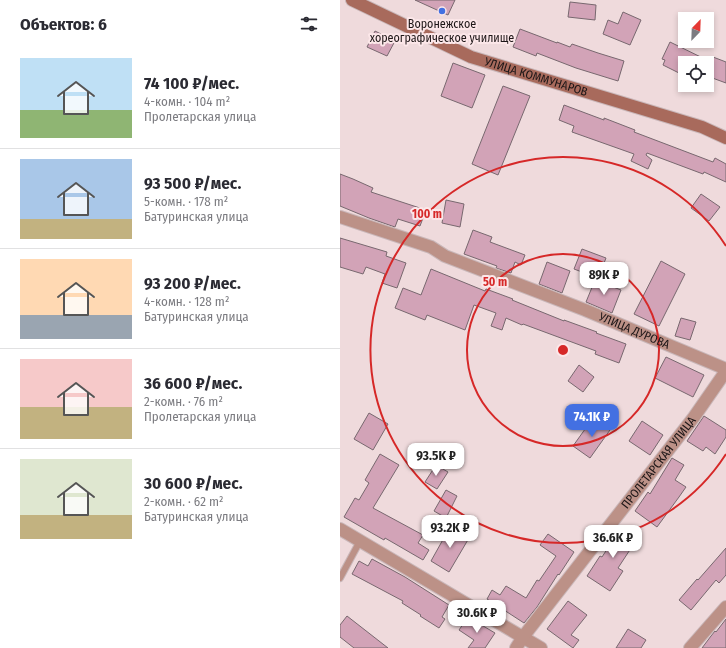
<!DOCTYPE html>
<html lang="ru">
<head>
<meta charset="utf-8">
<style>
  body { margin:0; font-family:"Fira Sans Condensed",sans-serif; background:#f2f2f3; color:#2b2b33; height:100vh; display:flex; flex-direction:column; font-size:15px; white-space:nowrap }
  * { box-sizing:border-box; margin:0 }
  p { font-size:13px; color:#7c7c81 }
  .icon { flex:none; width:22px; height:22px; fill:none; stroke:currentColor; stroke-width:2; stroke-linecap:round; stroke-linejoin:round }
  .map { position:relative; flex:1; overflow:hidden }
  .sheet { display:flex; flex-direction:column; background:#fff; width:340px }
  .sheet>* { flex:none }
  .needle { width:26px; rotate:23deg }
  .buttons { position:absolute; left:338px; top:12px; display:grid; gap:8px }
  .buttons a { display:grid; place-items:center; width:36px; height:36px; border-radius:0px; background:#fff; box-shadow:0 2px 6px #0003; font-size:20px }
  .price { position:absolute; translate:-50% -34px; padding:0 9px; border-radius:8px; background:#fff; color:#222; font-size:13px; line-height:26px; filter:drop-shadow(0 1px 2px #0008) }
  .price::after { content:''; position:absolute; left:50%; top:24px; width:12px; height:9px; margin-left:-6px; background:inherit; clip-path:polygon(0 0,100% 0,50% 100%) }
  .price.on { background:#4370e2; color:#fff }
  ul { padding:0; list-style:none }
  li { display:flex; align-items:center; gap:12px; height:100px; padding:0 20px }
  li+li { border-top:1px solid #e1e1e2 }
  li span { display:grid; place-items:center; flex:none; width:112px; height:80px; border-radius:0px; color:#555 }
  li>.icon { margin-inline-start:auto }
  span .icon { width:48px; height:48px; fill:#fffc; stroke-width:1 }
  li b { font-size:17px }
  h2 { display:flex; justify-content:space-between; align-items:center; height:48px; padding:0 20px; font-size:17px }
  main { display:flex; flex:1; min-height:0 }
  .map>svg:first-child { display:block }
  .building { fill:#d2a3b7; stroke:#78686f }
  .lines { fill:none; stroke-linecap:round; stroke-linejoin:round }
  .lane-casing { stroke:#c9b7b9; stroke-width:8 }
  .street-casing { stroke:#c9b7b9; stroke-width:14 }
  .secondary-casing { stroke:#c9b7b9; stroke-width:14 }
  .lane { stroke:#bc9187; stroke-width:6 }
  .street { stroke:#bc9187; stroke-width:12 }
  .secondary { stroke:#a86a5c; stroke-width:12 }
  .ring { fill:none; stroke:#d62828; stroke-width:2 }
  .poi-dot { fill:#4370e2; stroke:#fce7e9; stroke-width:1.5 }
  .labels { text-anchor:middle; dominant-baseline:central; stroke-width:4; stroke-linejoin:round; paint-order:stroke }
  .poi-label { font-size:12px; fill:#1d1617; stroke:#fce7e9 }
  .street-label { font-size:12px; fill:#1d1617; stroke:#fce7e9 }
  .centre { fill:#d62828; stroke:#fce7e9; stroke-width:2 }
  .ring-label { font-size:12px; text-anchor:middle; font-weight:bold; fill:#d62828; stroke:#fce7e9; stroke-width:4; stroke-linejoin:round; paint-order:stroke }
</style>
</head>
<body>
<main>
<section class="sheet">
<h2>Объектов: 6<svg class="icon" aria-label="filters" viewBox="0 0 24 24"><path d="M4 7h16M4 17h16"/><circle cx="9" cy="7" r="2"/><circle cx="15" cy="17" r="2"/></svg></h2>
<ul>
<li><span style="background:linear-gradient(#bfe0f5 65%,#8fb573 0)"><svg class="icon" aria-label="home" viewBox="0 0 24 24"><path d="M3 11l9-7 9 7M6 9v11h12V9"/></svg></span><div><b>74 100 ₽/мес.</b><p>4-комн. · 104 m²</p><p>Пролетарская улица</p></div></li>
<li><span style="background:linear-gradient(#a9c7e8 75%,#c2b280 0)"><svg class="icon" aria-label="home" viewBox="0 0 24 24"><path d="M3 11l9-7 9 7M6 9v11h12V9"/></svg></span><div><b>93 500 ₽/мес.</b><p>5-комн. · 178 m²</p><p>Батуринская улица</p></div></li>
<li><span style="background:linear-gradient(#ffd9b3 70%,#9aa5b1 0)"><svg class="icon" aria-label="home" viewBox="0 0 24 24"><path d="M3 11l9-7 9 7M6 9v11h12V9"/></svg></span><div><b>93 200 ₽/мес.</b><p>4-комн. · 128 m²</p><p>Батуринская улица</p></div></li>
<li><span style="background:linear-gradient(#f6c9c9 60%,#c2b280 0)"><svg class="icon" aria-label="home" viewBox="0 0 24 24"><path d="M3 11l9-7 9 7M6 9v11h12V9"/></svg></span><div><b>36 600 ₽/мес.</b><p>2-комн. · 76 m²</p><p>Пролетарская улица</p></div></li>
<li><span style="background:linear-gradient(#dfe7d0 70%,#c2b280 0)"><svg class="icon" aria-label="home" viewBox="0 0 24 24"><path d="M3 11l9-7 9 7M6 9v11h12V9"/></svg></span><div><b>30 600 ₽/мес.</b><p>2-комн. · 62 m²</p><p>Батуринская улица</p></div></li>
</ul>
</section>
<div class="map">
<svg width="386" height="648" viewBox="0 0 386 648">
  <rect width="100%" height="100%" fill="#efdadc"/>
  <g class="building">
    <polygon points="75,0 115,0 108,15"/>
    <polygon points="230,2 256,5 255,20 228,17"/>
    <polygon points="283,12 301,20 290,45 263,34 268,20 278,24"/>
    <polygon points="180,29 217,43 217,42 230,47 232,44 258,53 284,61 278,81 236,68 197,53 196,56 173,47"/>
    <polygon points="35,31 55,41 47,56 27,47"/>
    <polygon points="330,42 371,62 373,57 386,62 386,83 367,76 367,63 345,63 345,76 323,65 325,60 322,59"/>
    <polygon points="113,63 145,75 132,108 101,96"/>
    <polygon points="163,86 190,96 158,175 132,164"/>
    <polygon points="224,105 264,120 264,118 295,130 294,132 373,162 375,158 386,164 386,182 364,172 363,174 307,153 306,155 312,160 308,169 291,161 294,154 232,132 234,126 219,120"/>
    <polygon points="0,174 13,179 33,188 31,192 86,210 80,226 58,219 55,227 29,218 0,206"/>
    <polygon points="361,194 380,207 369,221 351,208"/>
    <polygon points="106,200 124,204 120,227 102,223"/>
    <polygon points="133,230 152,237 150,242 185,255 181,265 175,262 171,273 156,268 157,266 124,254"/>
    <polygon points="0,238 47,252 46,256 66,263 57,288 42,283 45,274 26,267 23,274 0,267"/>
    <polygon points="242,249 266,258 258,278 234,269"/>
    <polygon points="321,261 345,274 319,326 294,314"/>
    <polygon points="207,262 230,271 222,293 199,284"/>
    <polygon points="91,269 145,291 146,289 173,299 172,300 224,321 224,320 257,332 256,333 286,344 279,363 255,354 256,351 183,324 182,325 166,318 162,330 151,326 156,313 134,305 125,330 87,315 85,320 55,308 63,288 81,295"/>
    <polygon points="255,280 281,290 272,313 246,302"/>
    <polygon points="341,318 356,322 350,340 335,336"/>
    <polygon points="326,357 364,375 353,397 315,378"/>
    <polygon points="239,365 254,377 243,392 228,381"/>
    <polygon points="29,413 48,424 33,450 14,439"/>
    <polygon points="364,416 386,430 386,437 375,454 366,447 363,451 347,441"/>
    <polygon points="253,418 270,430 250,458 233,446"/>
    <polygon points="302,421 323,435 310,455 289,441"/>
    <polygon points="40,454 59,465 33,508 83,535 78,543 89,550 83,560 45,538 44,540 4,517 15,498 19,500 29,483 25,480"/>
    <polygon points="332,458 344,465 335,480 346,487 339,497 317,527 295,511 308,492 310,494"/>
    <polygon points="96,465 108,472 97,489 85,482"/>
    <polygon points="106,490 117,496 106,518 94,511"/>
    <polygon points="282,526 299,536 278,568 283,571 270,591 247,576 260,556 262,557"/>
    <polygon points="110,527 129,538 109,572 91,561"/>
    <polygon points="208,534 234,552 219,575 218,574 197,607 184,623 147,599 152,590 160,595 166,586 186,598 197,580 199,581 216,556 200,545"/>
    <polygon points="386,548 386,575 379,583 376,580 351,610 339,600 357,579 358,580"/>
    <polygon points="32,559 65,577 109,605 102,617 105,619 99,628 80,616 81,615 62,603 63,601 12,574 19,561 28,566"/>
    <polygon points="228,601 247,615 231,635 239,640 233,648 207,629"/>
    <polygon points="7,616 48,648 14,648 0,637 0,625"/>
    <polygon points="128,617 155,633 145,648 128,648 134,640 119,630"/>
    <polygon points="386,619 386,648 362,648 371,636 375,631 376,632"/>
    <polygon points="288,629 306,640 301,648 276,648"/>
  </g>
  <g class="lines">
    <g class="lane-casing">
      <polyline id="lane" points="0,578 20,541"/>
    </g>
    <g class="street-casing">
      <g id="street">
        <path id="s1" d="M0 217 91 247 105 256 245 310 386 369"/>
        <polyline points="0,529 201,648"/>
        <path id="s2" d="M176 648 183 637 354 417 386 371"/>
        <polyline points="350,648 386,607"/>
      </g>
    </g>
    <g class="secondary-casing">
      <g id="secondary">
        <path id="s3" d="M12 0 131 57 362 127 386 138"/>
      </g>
    </g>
    <use href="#lane" class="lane"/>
    <use href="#street" class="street"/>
    <use href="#secondary" class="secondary"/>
  </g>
  <g class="ring">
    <circle cx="223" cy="350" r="96"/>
    <path d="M386 454A193 193 0 1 1 386 246"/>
  </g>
  <circle class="poi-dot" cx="102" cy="11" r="4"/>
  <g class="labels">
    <g class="poi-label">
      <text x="102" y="24">Воронежское<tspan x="102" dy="14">хореографическое училище</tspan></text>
    </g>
    <g class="street-label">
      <text stroke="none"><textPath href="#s3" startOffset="200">УЛИЦА КОММУНАРОВ</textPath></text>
      <text stroke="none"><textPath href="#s1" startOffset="316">УЛИЦА ДУРОВА</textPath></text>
      <text stroke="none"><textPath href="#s2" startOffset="234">ПРОЛЕТАРСКАЯ УЛИЦА</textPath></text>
    </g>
  </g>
  <circle cx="223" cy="350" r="6" class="centre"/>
  <g class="ring-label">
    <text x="87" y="218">100 m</text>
    <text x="155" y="286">50 m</text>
  </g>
</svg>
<div class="buttons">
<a><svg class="needle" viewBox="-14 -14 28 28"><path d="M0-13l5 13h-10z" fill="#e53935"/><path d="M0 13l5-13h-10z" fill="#7c7c81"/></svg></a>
<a><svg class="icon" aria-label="locate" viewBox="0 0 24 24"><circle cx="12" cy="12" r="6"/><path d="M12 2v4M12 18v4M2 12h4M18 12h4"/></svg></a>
</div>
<b class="price" style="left:264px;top:296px">89K ₽</b>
<b class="price on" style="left:252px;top:438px">74.1K ₽</b>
<b class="price" style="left:96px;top:477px">93.5K ₽</b>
<b class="price" style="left:110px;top:549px">93.2K ₽</b>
<b class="price" style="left:273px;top:559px">36.6K ₽</b>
<b class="price" style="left:137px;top:634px">30.6K ₽</b>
</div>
</main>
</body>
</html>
